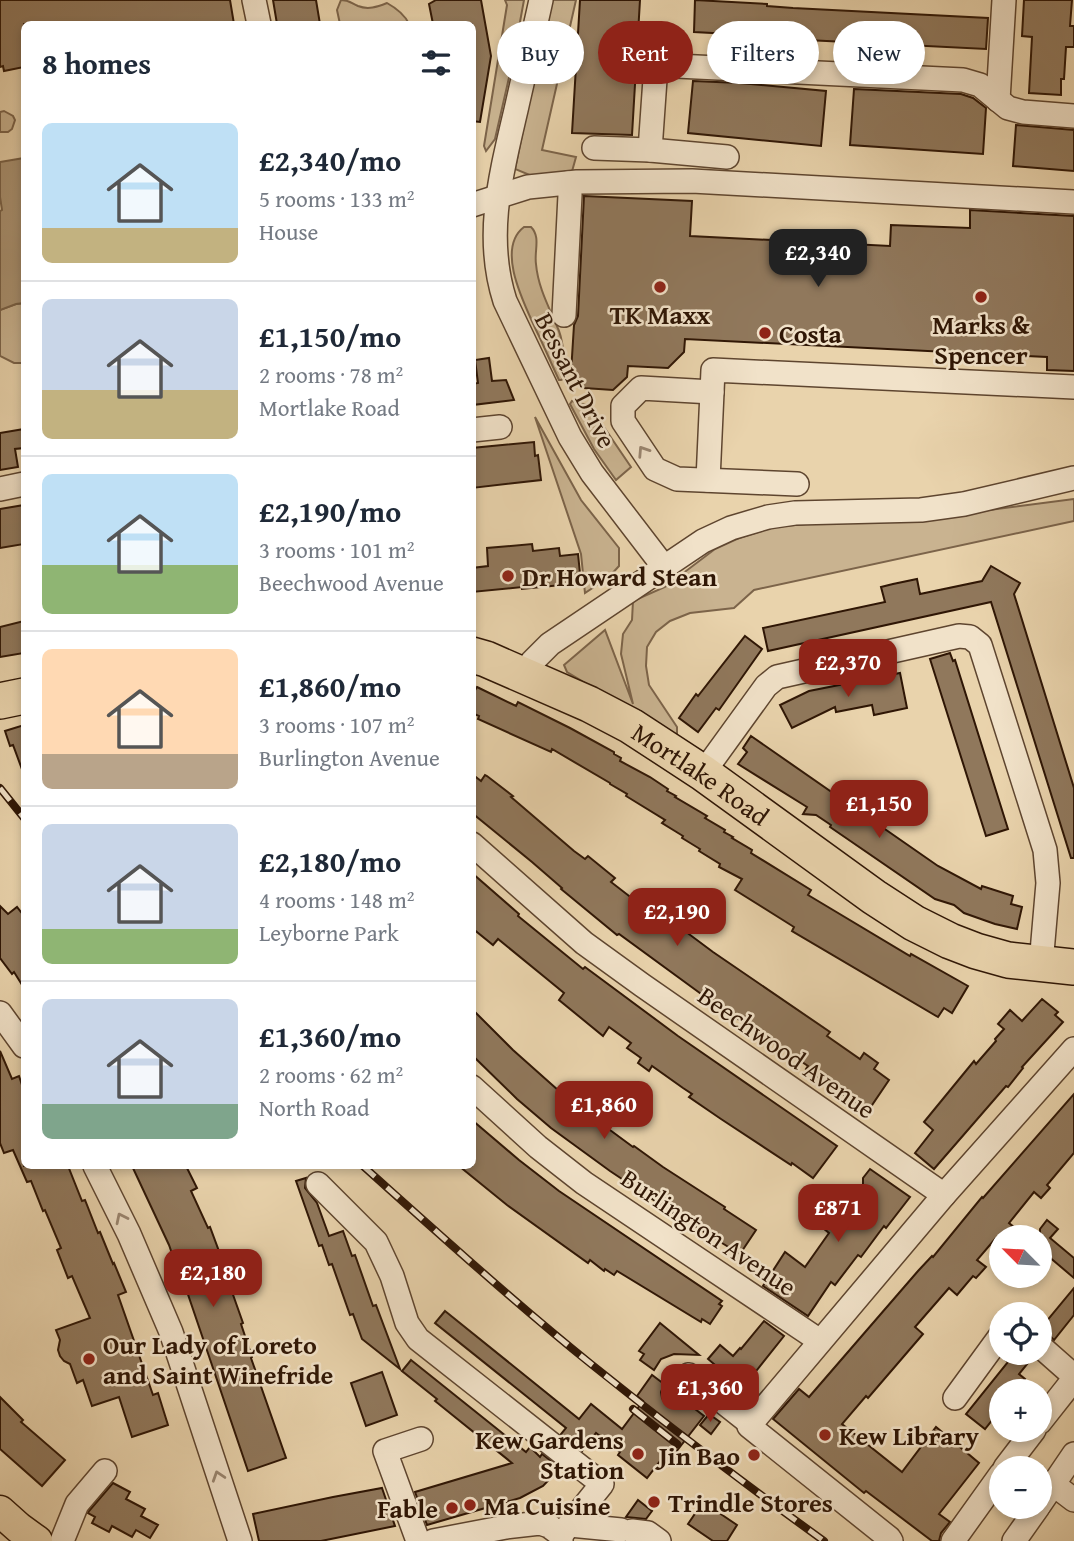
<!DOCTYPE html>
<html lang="en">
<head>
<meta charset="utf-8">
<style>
  body { margin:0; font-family:"Gentium Book Plus",serif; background:#f2f2f3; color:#1f2937; height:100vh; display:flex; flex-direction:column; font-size:26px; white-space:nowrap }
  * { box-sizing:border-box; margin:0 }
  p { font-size:23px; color:#747a83 }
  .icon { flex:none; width:38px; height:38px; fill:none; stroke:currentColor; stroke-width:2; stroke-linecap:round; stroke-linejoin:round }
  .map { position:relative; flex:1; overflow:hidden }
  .panel { position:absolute; left:21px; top:21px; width:455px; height:1148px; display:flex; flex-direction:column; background:#fff; border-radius:10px; box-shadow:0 4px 10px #0003 }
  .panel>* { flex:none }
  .banner { position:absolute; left:497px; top:21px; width:471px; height:63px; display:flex; gap:14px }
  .needle { width:46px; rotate:294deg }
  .fabs { position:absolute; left:989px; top:1225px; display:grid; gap:14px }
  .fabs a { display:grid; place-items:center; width:63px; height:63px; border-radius:50%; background:#fff; box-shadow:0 4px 10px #0003; font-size:35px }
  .price { position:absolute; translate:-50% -60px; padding:0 16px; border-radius:14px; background:#8f2418; color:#fff; font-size:23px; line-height:46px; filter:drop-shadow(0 2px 4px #0008) }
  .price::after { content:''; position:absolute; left:50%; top:42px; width:21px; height:16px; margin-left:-10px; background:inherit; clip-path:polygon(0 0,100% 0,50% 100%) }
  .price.current { background:#222; color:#fff }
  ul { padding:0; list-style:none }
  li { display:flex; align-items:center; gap:21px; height:175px; padding:0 21px }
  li+li { border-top:2px solid #e0e1e3 }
  li span { display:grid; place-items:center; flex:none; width:196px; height:140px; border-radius:10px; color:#555 }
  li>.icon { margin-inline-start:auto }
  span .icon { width:84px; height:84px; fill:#fffc; stroke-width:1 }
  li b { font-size:30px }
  h2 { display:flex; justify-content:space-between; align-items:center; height:84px; padding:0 21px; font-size:30px }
  .pill { padding:0 24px; border-radius:32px; background:#fff; box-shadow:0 4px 10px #0003; font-size:24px; line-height:63px }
  .pill.current { background:#8f2418; color:#fff }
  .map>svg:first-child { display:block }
  .green { fill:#c9b390; stroke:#7c644a; stroke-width:2 }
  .water { fill:#aa9373; stroke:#796147; stroke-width:2 }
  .building { fill:#90785c; stroke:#2f1605; stroke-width:2 }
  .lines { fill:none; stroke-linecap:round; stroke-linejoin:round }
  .minor-casing { stroke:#5e452f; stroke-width:26 }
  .major-casing { stroke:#2f1605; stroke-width:33 }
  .highway-casing { stroke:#2f1605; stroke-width:38 }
  .minor { stroke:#f1e2c9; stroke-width:23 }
  .major { stroke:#e9d3ac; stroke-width:30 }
  .highway { stroke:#e9d3ac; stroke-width:35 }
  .rail-casing { stroke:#2f1605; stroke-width:8 }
  .rail { stroke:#f1e2c9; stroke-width:5; stroke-dasharray:16; stroke-linecap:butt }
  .oneway { stroke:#9a8671 }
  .poi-dot { fill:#8f2418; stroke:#f1e2c9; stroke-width:2.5 }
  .labels { text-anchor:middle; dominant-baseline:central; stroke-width:5; stroke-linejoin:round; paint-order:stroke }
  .poi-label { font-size:26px; font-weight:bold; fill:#2f1605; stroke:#f1e2c9; text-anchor:start }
  .street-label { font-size:26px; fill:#2f1605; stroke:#f1e2c9 }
</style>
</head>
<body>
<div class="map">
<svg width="1074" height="1541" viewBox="0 0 1074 1541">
  <rect width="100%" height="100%" fill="#e9d3ac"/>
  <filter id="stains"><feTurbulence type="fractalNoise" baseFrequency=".00286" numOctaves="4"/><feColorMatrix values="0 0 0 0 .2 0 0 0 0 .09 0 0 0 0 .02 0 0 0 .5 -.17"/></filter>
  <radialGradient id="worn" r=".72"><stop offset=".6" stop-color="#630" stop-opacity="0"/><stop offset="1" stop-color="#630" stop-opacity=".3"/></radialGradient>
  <g class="green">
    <path d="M341 0C349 0 351 3 358 6 368 10 377 7 387 3 396 8 405 15 409 24H340L337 10Z"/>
    <polygon points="505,0 524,0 513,60 495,139 486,151 484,146 507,5"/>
    <polygon points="550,0 576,0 542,150 576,157 571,175 532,176 515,169"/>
    <polygon points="4,111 13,116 15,120 12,129 8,132 0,132 0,112"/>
    <path d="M524 227H531C541 237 534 251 536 264 538 288 550 309 559 331 564 344 564 361 566 375L565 378 561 380H559C551 363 544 346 536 330 525 305 495 249 524 227Z"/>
    <polygon points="24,303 24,363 14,363 0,356 0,310 16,304"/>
    <polygon points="572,401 586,405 593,411 631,467 616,480 594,449 570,404"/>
    <polygon points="535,417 581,500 619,548 619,566 609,577 585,593 581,554"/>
    <polygon points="1074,499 1074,521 754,590 734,608 690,613 670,621 656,632 647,647 646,666 649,685 677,727 677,738 567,672 564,665 605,630 633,704 621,654 623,634 632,620 633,601 665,587 715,549 739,538 774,527 850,520 966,513"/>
  </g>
  <polygon class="water" points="24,158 24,303 16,304 0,310 0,211 2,210 0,197 0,162"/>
  <g class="building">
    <polygon points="0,0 230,0 234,24 24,24 24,67 4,71 3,66 0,67"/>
    <polygon points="273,0 316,0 320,24 277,24"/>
    <polygon points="436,0 481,0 491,56 480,122 472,121 472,24 433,24 429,4"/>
    <polygon points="580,0 640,0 632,135 572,133"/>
    <polygon points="695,0 767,4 767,6 793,8 988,18 986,49 767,38 767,36 694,32"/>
    <polygon points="1024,0 1072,0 1070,26 1074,26 1074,47 1066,47 1064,79 1061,79 1061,95 1029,93 1032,37 1022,36"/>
    <polygon points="693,81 740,83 826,91 821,146 688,133"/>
    <polygon points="854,89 961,94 973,98 986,108 983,154 850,145"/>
    <polygon points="1016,125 1074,130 1074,171 1013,166"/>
    <polygon points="584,196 692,201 690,236 890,246 891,225 970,228 970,210 1074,216 1074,371 1047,370 1047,357 685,339 684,352 668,368 628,366 627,377 613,390 584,388 571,373 574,325 578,316"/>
    <polygon points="489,358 492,381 506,380 514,400 472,405 472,384 478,383 475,360"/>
    <polygon points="24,429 24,448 15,449 18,467 0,470 0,433"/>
    <polygon points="534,442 535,456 538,455 541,480 472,488 472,448"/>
    <polygon points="24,505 24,544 0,548 0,509"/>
    <polygon points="532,544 533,551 559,548 560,556 578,554 581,583 522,589 522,587 472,592 472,568 488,566 487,548"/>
    <polygon points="991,566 1020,583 1014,594 1074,788 1074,858 1071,858 991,602 768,651 763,628 885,602 881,587 893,584 917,579 920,594 982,581"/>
    <polygon points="24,621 24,653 0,657 0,627"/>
    <polygon points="745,636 762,649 719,710 716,708 698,732 679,718 696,694 698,696"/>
    <polygon points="950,653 953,661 955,660 1008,829 986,836 930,659"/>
    <polygon points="900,673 907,708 874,715 872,705 836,712 835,707 792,728 780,705 809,691"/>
    <polygon points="477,687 516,706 518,702 570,728 614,752 614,754 621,758 620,761 650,777 668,789 667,791 676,796 675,797 707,816 705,818 725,830 724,832 733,837 732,838 752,850 751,853 811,890 808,895 910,956 911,954 968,986 952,1013 944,1008 938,1017 792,931 794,927 735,890 742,879 719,867 720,864 699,851 700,849 682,838 683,836 662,823 665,820 626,796 627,794 610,784 610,783 552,749 551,752 478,719 479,716 472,713 472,695"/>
    <polygon points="24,725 24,772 23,772 13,745 10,746 5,731"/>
    <polygon points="751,736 938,866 981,889 982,886 1013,896 1011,904 1022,907 1017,929 995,924 964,913 954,905 935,899 830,827 831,825 816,815 803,814 807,807 738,764 747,752 743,748"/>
    <polygon points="472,774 481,781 485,775 487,776 513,796 511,797 574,851 585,859 588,856 615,878 611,882 642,906 646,902 713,952 830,1032 827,1036 860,1059 864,1053 878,1063 874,1069 889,1080 868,1111 806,1069 808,1066 708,999 619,934 617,935 561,889 562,888 532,862 472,813"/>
    <polygon points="472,873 519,914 518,916 583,969 585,967 678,1036 837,1146 813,1178 792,1163 791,1165 721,1119 689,1097 692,1094 683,1088 652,1066 649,1071 638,1063 641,1058 627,1048 631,1043 609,1027 603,1036 559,1000 564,993 547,979 498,939 493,945 472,928"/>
    <polygon points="0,906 8,914 17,907 24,916 24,988 14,972 12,974 0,958"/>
    <polygon points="1042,999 1058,1012 1055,1015 1063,1022 1022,1067 1023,1068 1008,1087 1006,1086 934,1169 915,1153 933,1130 924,1122 974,1061 976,1064 996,1041 995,1039 1004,1029 998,1024 1010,1010 1022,1021"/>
    <polygon points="472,1009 513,1050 568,1099 633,1147 634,1146 663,1167 725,1207 724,1209 756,1230 740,1254 676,1215 610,1171 551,1128 517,1099 472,1055"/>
    <polygon points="0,1051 12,1079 19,1076 24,1091 24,1166 68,1166 82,1201 85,1200 98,1233 100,1232 113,1264 114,1263 126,1292 118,1295 153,1395 158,1393 168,1425 132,1437 119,1397 92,1406 83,1380 77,1383 70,1364 64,1361 60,1356 58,1350 60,1340 56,1330 90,1318 72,1276 68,1278 57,1250 61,1248 45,1210 43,1211 31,1181 27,1182 13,1150 4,1153 0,1143"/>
    <polygon points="1074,1094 1074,1153 1047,1185 1050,1188 1041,1198 1034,1192 1009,1223 1026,1237 1001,1237 1000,1244 995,1239 977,1260 986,1267 976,1278 973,1276 957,1295 949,1288 915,1327 923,1334 868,1398 866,1396 842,1424 902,1472 936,1427 979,1463 939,1514 950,1522 941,1533 939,1541 932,1541 866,1491 864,1493 773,1419 799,1389 809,1397 918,1271 932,1256 933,1257 982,1197 983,1198"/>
    <polygon points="472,1120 519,1160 559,1191 722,1301 719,1304 722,1306 710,1324 702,1319 701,1322 617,1271 614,1275 605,1269 604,1271 590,1260 588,1263 507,1205 459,1166 472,1166"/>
    <polygon points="132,1166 186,1166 197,1188 191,1191 208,1228 210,1227 233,1289 231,1289 243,1323 241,1324 252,1357 251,1358 286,1458 248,1471 180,1271 178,1271 169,1245"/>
    <polygon points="870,1169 910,1197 886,1228 884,1226 861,1257 858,1255 835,1285 831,1282 808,1316 763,1286 785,1252 805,1267 829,1233 823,1228 833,1214 838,1217 863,1184 863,1178"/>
    <polygon points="306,1178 305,1188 317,1203 329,1236 343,1231 352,1256 355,1255 373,1306 376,1305 400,1369 362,1339 353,1314 350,1315 332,1264 329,1265 322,1245 319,1246 296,1181"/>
    <polygon points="1047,1220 1058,1229 1050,1238 1074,1258 1074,1278 1041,1250 1040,1251 1040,1229"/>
    <polygon points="1074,1288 1074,1315 1054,1340 1049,1335 1040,1332 1040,1329"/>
    <polygon points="445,1311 579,1419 591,1404 622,1429 643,1401 637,1396 652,1375 664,1384 661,1392 662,1398 666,1404 674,1407 681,1406 686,1402 704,1416 676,1452 679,1453 669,1466 661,1460 647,1478 618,1455 620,1452 596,1433 582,1451 561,1434 566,1428 435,1323"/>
    <polygon points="764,1321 784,1336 753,1375 750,1373 738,1388 720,1372 721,1370 708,1359 720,1345 733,1356 740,1348 741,1349"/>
    <polygon points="660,1323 699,1355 674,1354 661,1359 654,1370 640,1360 644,1354 639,1351"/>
    <polygon points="1005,1353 1028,1353 1032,1358 1019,1374 1025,1379 1015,1391 1001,1391 1001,1409 985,1429 966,1414 1008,1362 1002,1357"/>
    <polygon points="411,1360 526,1452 530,1447 540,1457 542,1454 560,1468 543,1486 520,1498 427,1525 415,1492 512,1463 435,1401 437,1399 402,1371"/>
    <polygon points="382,1372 397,1415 366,1426 351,1383"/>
    <polygon points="0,1397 23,1420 21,1422 65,1460 42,1486 0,1449"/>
    <polygon points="709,1414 720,1422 711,1434 700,1425"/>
    <polygon points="113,1483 130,1492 126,1499 145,1509 141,1516 158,1525 150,1538 136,1530 132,1537 112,1526 109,1532 92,1523 95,1517 88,1513 89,1511"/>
    <polygon points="382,1488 395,1526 321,1541 259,1541 253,1514 333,1497"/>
    <polygon points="638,1500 652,1511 646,1519 626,1517"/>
    <polygon points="703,1502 737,1525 727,1541 713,1541 688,1524"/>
  </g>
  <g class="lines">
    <g class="minor-casing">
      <g id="minor">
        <polyline points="254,0 259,24"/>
        <path d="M541 0C533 37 524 74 516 110 501 174 484 236 505 301L570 437 592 473 664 567"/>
        <polyline points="998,100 1004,0"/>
        <polyline points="594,148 650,150 727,157"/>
        <polyline points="650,150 656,65 963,80 980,85 1008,108 1023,112 1074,116"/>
        <polyline points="472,205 528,187 577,182 692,181 1074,202"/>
        <polyline points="564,315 570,195 568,183"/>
        <polyline points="712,392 641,388 623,406 623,421 655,469 677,479 797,484"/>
        <polyline points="472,430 500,427"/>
        <polyline points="708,480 713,370 1074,387"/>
        <polyline points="0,489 24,484"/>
        <polyline points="522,676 532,662 550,644 703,541 731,528 768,517 795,513 921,510 964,504 1074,478"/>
        <polyline points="703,773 766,686 777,677 959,636 970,637 980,645 1045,850 1048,883 1041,964"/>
        <polyline points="472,844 584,943 642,985 944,1195"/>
        <polyline points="0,1013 24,1046"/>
        <polyline points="472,1087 538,1147 584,1183 820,1341"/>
        <polyline points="95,1166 129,1234 171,1332 240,1541"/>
        <polyline points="318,1184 376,1242 392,1276 407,1323 418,1339 602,1484 561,1535"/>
        <polyline points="1040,1346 1074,1376"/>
        <polyline points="675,1393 689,1375 751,1424"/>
        <polyline points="955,1398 1001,1335"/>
        <polyline points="1040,1422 1074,1379"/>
        <polyline points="1005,1468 1034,1430"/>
        <polyline points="1053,1484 1074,1500"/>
        <polyline points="1040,1504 1074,1454"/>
        <polyline points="570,1525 621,1530"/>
        <polyline points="632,1531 648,1533 659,1541"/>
        <polyline points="62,1541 77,1504 105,1471"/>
        <polyline points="418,1541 385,1451 421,1439"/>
        <polyline points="433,1541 506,1527 540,1523 549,1526 561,1535 561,1541"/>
        <polyline points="891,1541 889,1538 749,1426 944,1195 1074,1049"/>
        <polyline points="953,1541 1001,1474"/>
        <polyline points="1014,1541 1038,1507"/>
      </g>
    </g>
    <g class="major-casing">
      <polyline id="major" points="0,1511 19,1528 37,1541"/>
    </g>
    <g class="highway-casing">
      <g id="highway">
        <path id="s1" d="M472 655 486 659 589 704 631 726 703 773 874 897 914 923 950 941 976 951 1008 960 1074 967"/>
        <polyline points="0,701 24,696"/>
      </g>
    </g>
    <use href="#minor" class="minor"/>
    <use href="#major" class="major"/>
    <use href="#highway" class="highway"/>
    <g class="rail-casing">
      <g id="rail">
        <polyline points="0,788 24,818"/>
        <path d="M363 1166C438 1233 513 1301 591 1364 667 1425 745 1484 824 1541"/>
        <polyline points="633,1409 677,1444"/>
      </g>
    </g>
    <use href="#rail" class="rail"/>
  </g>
  <defs><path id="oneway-chevron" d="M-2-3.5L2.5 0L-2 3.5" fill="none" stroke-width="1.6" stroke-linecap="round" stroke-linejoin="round" transform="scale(1.75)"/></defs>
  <g class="oneway">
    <use href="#oneway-chevron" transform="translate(643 451) rotate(-123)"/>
    <use href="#oneway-chevron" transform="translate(121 1218) rotate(-116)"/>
    <use href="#oneway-chevron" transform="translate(218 1476) rotate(-108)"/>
  </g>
  <g class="poi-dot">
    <circle cx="660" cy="287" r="7"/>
    <circle cx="981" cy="297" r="7"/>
    <circle cx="765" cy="333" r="7"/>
    <circle cx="508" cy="576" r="7"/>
    <circle cx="89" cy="1359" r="7"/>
    <circle cx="825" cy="1435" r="7"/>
    <circle cx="638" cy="1454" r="7"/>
    <circle cx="754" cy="1455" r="7"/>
    <circle cx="654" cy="1502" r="7"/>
    <circle cx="470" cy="1505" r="7"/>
    <circle cx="452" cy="1508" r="7"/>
  </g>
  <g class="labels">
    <g class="poi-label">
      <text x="660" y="314" text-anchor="middle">TK Maxx</text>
      <text x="981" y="324" text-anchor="middle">Marks &amp;<tspan x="981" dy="30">Spencer</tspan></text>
      <text x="779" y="333">Costa</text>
      <text x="522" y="576">Dr Howard Stean</text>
      <text x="103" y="1344">Our Lady of Loreto<tspan x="103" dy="30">and Saint Winefride</tspan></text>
      <text x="839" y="1435">Kew Library</text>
      <text x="624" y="1439" text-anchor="end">Kew Gardens<tspan x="624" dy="30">Station</tspan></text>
      <text x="740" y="1455" text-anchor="end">Jin Bao</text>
      <text x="668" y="1502">Trindle Stores</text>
      <text x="484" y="1505">Ma Cuisine</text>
      <text x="438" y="1508" text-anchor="end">Fable</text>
    </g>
    <g class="street-label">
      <text transform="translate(576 380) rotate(63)">Bessant Drive</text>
      <text stroke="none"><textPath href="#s1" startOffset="259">Mortlake Road</textPath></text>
      <text transform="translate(787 1052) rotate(35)">Beechwood Avenue</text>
      <text transform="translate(709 1232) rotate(34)">Burlington Avenue</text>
    </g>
  </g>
  <rect width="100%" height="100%" filter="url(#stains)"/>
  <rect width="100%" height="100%" fill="url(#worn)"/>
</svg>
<div class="fabs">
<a><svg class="needle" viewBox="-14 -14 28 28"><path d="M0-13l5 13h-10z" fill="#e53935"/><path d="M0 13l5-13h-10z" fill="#747a83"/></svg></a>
<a><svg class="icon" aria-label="locate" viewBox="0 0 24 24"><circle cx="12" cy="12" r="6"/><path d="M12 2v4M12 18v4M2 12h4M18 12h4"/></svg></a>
<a>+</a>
<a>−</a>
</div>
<b class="price current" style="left:818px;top:289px">£2,340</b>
<b class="price" style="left:848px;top:699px">£2,370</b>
<b class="price" style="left:879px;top:840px">£1,150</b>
<b class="price" style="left:677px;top:948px">£2,190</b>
<b class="price" style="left:604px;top:1141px">£1,860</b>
<b class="price" style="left:838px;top:1244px">£871</b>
<b class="price" style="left:213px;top:1309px">£2,180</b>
<b class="price" style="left:710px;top:1424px">£1,360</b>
<div class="banner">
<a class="pill">Buy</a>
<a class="pill current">Rent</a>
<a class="pill">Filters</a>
<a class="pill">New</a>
</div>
<section class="panel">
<h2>8 homes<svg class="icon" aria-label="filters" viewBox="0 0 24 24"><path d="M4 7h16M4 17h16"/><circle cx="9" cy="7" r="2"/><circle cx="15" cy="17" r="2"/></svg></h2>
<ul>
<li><span style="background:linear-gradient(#bfe0f5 75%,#c2b280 0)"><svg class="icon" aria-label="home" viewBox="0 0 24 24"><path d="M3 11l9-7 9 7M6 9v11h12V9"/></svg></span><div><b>£2,340/mo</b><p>5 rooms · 133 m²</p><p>House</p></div></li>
<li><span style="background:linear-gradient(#c9d6e8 65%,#c2b280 0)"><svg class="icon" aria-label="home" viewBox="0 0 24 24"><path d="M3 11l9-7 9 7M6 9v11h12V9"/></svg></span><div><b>£1,150/mo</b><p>2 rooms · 78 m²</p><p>Mortlake Road</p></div></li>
<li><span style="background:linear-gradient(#bfe0f5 65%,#8fb573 0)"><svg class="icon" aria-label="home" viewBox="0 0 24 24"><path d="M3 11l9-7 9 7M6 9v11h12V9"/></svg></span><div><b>£2,190/mo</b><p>3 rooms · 101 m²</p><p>Beechwood Avenue</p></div></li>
<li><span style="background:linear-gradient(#ffd9b3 75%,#b9a48a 0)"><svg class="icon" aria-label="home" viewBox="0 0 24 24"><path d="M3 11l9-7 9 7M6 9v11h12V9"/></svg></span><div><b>£1,860/mo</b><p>3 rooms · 107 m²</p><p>Burlington Avenue</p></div></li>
<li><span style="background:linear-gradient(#c9d6e8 75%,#8fb573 0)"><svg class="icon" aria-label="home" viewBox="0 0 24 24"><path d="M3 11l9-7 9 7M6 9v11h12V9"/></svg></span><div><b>£2,180/mo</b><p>4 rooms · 148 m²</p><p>Leyborne Park</p></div></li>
<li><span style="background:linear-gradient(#c9d6e8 75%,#7fa58c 0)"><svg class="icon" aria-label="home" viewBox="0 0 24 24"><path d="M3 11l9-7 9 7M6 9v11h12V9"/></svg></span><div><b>£1,360/mo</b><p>2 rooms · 62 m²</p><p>North Road</p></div></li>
</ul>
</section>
</div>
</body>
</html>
